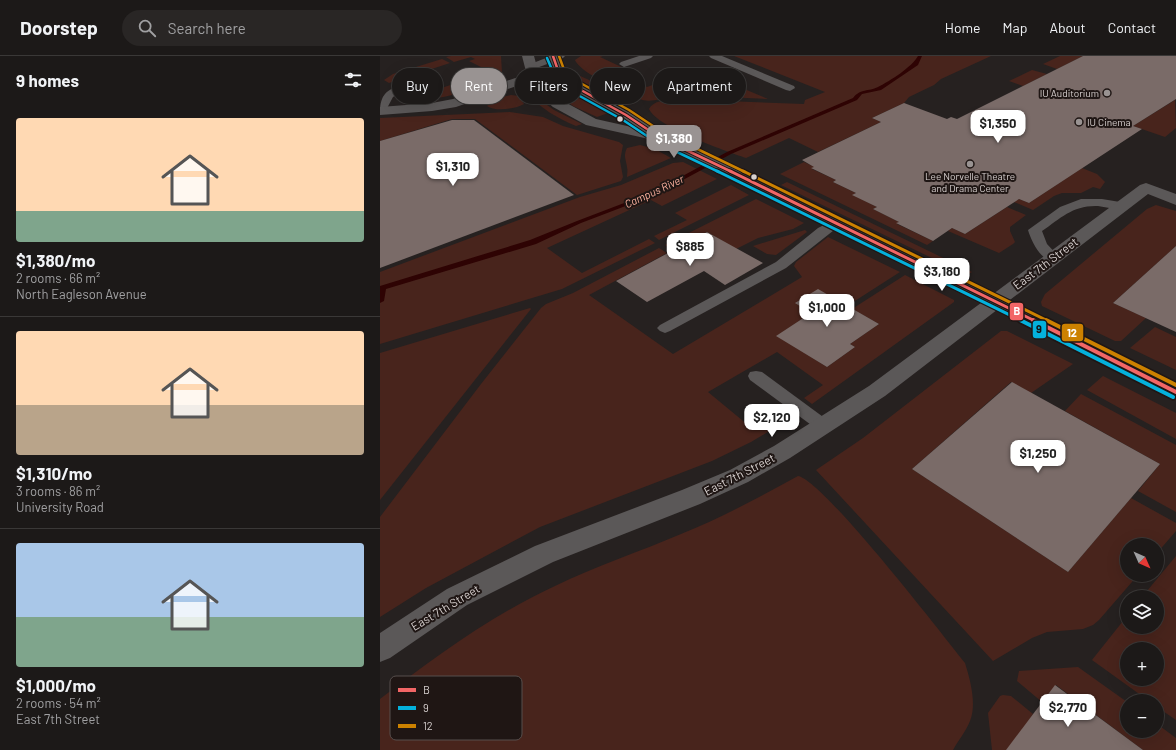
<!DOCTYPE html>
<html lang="en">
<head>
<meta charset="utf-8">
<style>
  body { margin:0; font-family:Barlow,sans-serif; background:#292625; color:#f1f3f6; height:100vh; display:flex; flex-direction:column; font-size:15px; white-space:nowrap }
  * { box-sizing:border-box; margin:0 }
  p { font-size:13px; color:#a0a0a2 }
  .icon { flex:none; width:22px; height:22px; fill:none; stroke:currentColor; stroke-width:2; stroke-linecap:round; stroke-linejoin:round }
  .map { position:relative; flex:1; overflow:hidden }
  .sheet { display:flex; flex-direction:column; background:#1c1918; width:380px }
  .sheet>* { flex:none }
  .hud { position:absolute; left:12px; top:12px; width:380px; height:36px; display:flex; gap:8px }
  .needle { width:26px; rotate:135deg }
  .fabs { position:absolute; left:740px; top:482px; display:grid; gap:8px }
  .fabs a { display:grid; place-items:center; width:44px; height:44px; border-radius:50%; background:#1c1918; box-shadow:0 4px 16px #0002,0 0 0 1px #3a3837; font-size:20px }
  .price { position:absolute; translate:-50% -34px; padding:0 9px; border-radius:8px; background:#fff; color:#222; font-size:13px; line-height:26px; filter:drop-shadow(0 1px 2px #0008) }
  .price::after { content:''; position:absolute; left:50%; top:24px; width:12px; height:9px; margin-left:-6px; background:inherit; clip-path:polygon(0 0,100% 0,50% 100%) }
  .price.current { background:#999392; color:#fff }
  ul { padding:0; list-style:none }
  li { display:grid; align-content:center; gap:8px; height:212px; padding:0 16px }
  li+li { border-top:1px solid #3a3837 }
  li span { display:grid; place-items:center; height:124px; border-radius:4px; color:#555 }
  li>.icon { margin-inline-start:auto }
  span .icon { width:72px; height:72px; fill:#fffc; stroke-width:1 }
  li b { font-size:17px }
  h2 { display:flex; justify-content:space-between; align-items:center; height:48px; padding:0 16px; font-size:17px }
  .pill { padding:0 14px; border-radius:18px; background:#1c1918; box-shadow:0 4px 16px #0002,0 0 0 1px #3a3837; font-size:14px; line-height:36px }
  .pill.current { background:#999392; color:#fff }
  header { display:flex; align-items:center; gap:24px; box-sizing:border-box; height:56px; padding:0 20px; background:#1c1918; border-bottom:1px solid #3a3837 }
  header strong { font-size:19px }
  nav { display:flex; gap:22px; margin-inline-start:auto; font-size:14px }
  .search { width:280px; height:36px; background:#292625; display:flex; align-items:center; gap:10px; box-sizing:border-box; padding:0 14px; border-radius:22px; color:#a0a0a2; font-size:15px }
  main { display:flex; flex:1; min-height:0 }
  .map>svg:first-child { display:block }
  .green { fill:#48241c; fill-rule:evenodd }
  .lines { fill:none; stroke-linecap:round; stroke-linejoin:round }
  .stream { fill:#2e0303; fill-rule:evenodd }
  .building { fill:#7a6b68 }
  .service { fill:#5b5858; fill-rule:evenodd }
  .minor { fill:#5b5858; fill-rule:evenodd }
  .tertiary { fill:#5b5858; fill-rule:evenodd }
  .bus-1-far2-casing { stroke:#1f1614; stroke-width:4.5 }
  .bus-1-far1-casing { stroke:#1f1614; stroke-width:5.5 }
  .bus-1-casing { stroke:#1f1614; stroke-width:7 }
  .bus-2-far2-casing { stroke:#1f1614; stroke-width:4.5 }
  .bus-2-far1-casing { stroke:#1f1614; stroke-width:5.5 }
  .bus-2-casing { stroke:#1f1614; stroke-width:7 }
  .bus-3-far2-casing { stroke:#1f1614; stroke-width:4.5 }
  .bus-3-far1-casing { stroke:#1f1614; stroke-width:5.5 }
  .bus-3-casing { stroke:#1f1614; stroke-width:7 }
  .bus-1-far2 { stroke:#f26666; stroke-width:2.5 }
  .bus-1-far1 { stroke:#f26666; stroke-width:3 }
  .bus-1 { stroke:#f26666; stroke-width:4 }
  .bus-2-far2 { stroke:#04b1dc; stroke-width:2.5 }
  .bus-2-far1 { stroke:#04b1dc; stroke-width:3 }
  .bus-2 { stroke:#04b1dc; stroke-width:4 }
  .bus-3-far2 { stroke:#cc8100; stroke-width:2.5 }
  .bus-3-far1 { stroke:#cc8100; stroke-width:3 }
  .bus-3 { stroke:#cc8100; stroke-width:4 }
  .poi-dot { fill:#999392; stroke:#1f1614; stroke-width:1.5 }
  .bus-dot { fill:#d7d0cf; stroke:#1f1614; stroke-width:1.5 }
  .labels { text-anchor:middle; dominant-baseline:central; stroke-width:4; stroke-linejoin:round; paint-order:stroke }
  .far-poi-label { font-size:10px; fill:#d7d0cf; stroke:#1f1614; text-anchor:end }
  .far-water-label { font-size:11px; font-style:italic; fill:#fcb19f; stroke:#1f1614 }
  .street-label { font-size:12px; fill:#d7d0cf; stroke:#1f1614 }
  .key { fill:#1f1614; stroke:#564e4c; stroke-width:1 }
  .key-label { font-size:11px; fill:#d7d0cf }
  .line-badge { stroke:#1f1614; stroke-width:1.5 }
  .badge-label { font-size:11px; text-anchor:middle; font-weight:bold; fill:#fff }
  .pale-badge-label { font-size:11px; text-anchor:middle; font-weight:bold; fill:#111 }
</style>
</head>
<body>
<header>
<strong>Doorstep</strong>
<div class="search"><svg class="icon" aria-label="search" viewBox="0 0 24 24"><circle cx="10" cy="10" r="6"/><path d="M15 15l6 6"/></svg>Search here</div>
<nav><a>Home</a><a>Map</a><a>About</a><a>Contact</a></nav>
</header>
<main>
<section class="sheet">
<h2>9 homes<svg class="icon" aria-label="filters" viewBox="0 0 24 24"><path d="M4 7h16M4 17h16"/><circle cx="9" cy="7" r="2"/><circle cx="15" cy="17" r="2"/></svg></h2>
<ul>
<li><span style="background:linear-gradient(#ffd9b3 75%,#7fa58c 0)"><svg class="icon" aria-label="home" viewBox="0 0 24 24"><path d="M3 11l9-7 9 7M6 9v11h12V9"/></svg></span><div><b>$1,380/mo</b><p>2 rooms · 66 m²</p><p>North Eagleson Avenue</p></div></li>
<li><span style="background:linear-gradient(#ffd9b3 60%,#b9a48a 0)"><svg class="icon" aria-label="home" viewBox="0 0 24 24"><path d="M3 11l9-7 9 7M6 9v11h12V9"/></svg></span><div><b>$1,310/mo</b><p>3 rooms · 86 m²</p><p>University Road</p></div></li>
<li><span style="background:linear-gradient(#a9c7e8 60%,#7fa58c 0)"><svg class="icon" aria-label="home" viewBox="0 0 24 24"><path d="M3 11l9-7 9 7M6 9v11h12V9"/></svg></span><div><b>$1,000/mo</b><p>2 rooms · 54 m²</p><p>East 7th Street</p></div></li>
</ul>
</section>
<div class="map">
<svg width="796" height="694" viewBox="0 0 796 694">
  <rect width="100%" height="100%" fill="#262120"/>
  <g class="green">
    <path d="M71 0H121L122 17C114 29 58 45 43 43L40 39 95 21 107 14 89 5 95 3 91 1 74 6 66 1Z"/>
    <path d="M201 0H223L220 1 250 15 244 20 267 31 301 19 306 22 297 29 290 40C282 43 268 47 260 43 253 40 247 35 241 32 224 24 208 21 196 6L195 4Z"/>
    <path d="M354 0H611L561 23 554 29 529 41 524 47 492 62 501 66 438 96 409 82 366 102C344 94 278 72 269 53 273 45 285 44 294 43L424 48 425 44 445 36Z"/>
    <polygon points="680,0 703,0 677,13 663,8"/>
    <polygon points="62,3 70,7 9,27 4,24 13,18"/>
    <polygon points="652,14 667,18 643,30 629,25"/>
    <polygon points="198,19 238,37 255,47 247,49 193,21"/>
    <polygon points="321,22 340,31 350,27 388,43 296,39 305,26 310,27"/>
    <polygon points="178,27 231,56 217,61 193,50 167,30"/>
    <path d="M150 37 174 54 202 68 196 70C177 62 162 53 147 38Z"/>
    <path d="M131 39 139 40 144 48C136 53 115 56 107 50L118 42Z"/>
    <polygon points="795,44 796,72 785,81 753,70"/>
    <polygon points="130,56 163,61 183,70 239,86 243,89 240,105 243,121 241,125 197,139 95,63 72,63 0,85 0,62"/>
    <path d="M260 89 275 93 291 102 247 121C247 118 248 114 247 111 246 103 243 100 247 92Z"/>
    <polygon points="303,106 337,123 282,150 271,144 167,192 202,217 269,183 275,187 182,233 0,288 0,216 200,141 241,129 293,107"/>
    <polygon points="424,106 435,111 432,113 456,124 453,126 476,137 473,139 497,151 493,153 519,166 517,168 553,185 547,189 400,118"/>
    <polygon points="702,112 717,118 725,126 720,133 713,131 701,137 682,137 674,140 653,154 634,146 639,143 649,147"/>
    <polygon points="407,126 592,216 587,219 401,129"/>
    <polygon points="351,129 369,139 279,184 274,180 307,164 295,157"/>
    <polygon points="376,143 424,167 413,173 378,182 356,193 327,176 293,194 285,189"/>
    <polygon points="776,149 796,155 796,190 733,247 766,262 741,285 735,285 662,250 661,246 665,238 767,153"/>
    <polygon points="627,151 646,159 630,171 630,175 635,186 633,188 619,197 568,175 572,172 585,178"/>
    <polygon points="425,174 427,176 396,199 387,198 373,190"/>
    <polygon points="448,181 520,216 467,250 416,247 441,262 434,266 425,261 397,280 447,311 475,291 470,288 499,268 472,253 525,219 574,244 574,246 432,348 424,342 443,329 397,296 328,336 374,374 405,354 413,361 371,386 332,405 160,471 46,532 0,561 0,461 101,328 161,252 166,248 193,237 279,192 287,197 209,239 293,298 422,221 414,210 416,206"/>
    <polygon points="150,252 151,253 0,444 0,297"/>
    <polygon points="775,271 796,281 796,314 750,292"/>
    <polygon points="621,275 627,275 693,308 651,337 631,326 532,413 688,516 751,442 796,467 796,475 777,497 777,489 747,489 747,519 758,519 719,564 713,569 703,573 667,576 652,582 613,605 436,414 483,382"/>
    <polygon points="723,320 796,357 796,383 707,334"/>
    <polygon points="701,338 796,389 796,456 758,435 780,408 685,355"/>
    <path d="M418 420C443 424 562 578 585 607 590 623 597 648 590 665 586 675 578 685 573 694H0V643C55 601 112 559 175 530 216 510 259 496 301 478 341 462 380 441 418 420Z"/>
    <path d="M796 500V664L777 651V645H769L712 604 747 560V571H777V541H762ZM747 593H777V623H747Z"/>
    <polygon points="698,611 747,646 747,675 777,675 777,668 796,682 796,694 763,694 676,629 662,646 637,625 639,615"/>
    <polygon points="623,639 631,640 653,658 630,694 612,694 608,657 620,640"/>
  </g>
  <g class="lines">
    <path class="stream" d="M538 0H542L538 9 501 34 482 38 477 44 351 98 277 138 201 167 156 188 6 233 4 245 0 247V230L150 184 197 165 273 136 347 96 473 42C481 32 488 36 498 31 510 25 532 11 538 0Z"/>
  </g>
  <g class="building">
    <polygon points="703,0 796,0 796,43 753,70 762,73 649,147 639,143 585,178 572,172 553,185 516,167 519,166 493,153 497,151 472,139 476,137 453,126 456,124 431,112 434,111 422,104 501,66 492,62 524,47 567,63 571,61 577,63"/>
    <polygon points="72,64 94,64 194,139 0,212 0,85"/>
    <polygon points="327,176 383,207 345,229 324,215 267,246 236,225"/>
    <polygon points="796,190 796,276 733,247"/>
    <polygon points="438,233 499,268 470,288 475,291 447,311 396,280 431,257 415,247"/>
    <polygon points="632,326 780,408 688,516 532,413"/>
    <polygon points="675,629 763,694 626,694"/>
  </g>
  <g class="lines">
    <g class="service">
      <polygon points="171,0 185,0 183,2 154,13 148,13 146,11 148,9"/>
      <polygon points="259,0 273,0 271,2 244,11 239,8 241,6"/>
      <polygon points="329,0 342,0 414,30 415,32 410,35 406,34 331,2"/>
      <path d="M20 30 25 33 13 41 5 56 0 57C0 42 4 34 20 30Z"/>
      <path d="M701 143H722L746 147 748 150 746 153C738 155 727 151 718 150 693 149 681 162 662 175L667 188 680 202 678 205C663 209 652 187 648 174L680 151Z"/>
      <polygon points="456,163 461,164 463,167 406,212 290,275 285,277 280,275 277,272 280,269 396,206 438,172"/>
      <polygon points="376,315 382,316 450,366 453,370 450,374 444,376 438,374 370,324 368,320 370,316"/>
    </g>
    <g class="minor">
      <polygon points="153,16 157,17 159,20 157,23 76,51 52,55 0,59 0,51 52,47 73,43"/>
      <polygon points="766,127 796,138 796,149 768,138 505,340 410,402 368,426 320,448 173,506 87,549 10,602 0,606 0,577 67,533 155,490 302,434 350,414 394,390 489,330 760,129"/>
    </g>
    <polygon class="tertiary" points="142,0 154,0 162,29 183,45 216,63 256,72 177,26 167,0 179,0 187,21 251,56 284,78 623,241 796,327 796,343 788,341 609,249 272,83 269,83 206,69 173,51 150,31"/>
    <g class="bus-1-far2-casing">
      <polyline id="bus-1-far2" points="173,0 181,23 246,59 279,81 352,116"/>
    </g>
    <g class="bus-1-far1-casing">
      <polyline id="bus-1-far1" points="350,115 655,265"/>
    </g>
    <g class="bus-1-casing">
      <polyline id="bus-1" points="653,264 796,336"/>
    </g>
    <g class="bus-2-far2-casing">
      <polyline id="bus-2-far2" points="167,2 178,28 243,64 276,86 339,116"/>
    </g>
    <g class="bus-2-far1-casing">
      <polyline id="bus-2-far1" points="337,115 642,265"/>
    </g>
    <g class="bus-2-casing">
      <polyline id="bus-2" points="640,264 793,341"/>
    </g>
    <g class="bus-3-far2-casing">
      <polyline id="bus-3-far2" points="179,0 186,19 249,54 282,76 365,116"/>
    </g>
    <g class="bus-3-far1-casing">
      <polyline id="bus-3-far1" points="363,115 668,265"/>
    </g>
    <g class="bus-3-casing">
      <polyline id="bus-3" points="666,264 796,329"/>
    </g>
    <use href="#bus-1-far2" class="bus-1-far2"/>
    <use href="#bus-1-far1" class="bus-1-far1"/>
    <use href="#bus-1" class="bus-1"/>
    <use href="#bus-2-far2" class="bus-2-far2"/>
    <use href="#bus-2-far1" class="bus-2-far1"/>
    <use href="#bus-2" class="bus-2"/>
    <use href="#bus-3-far2" class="bus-3-far2"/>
    <use href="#bus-3-far1" class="bus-3-far1"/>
    <use href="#bus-3" class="bus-3"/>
  </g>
  <g class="poi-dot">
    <circle cx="727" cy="37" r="4"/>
    <circle cx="699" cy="66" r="4"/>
    <circle cx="590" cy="108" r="4"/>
  </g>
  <g class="bus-dot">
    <circle cx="240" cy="63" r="3.5"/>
    <circle cx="374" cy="121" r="3.5"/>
  </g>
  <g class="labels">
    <g class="far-poi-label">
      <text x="719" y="37">IU Auditorium</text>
      <text x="707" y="66" text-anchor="start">IU Cinema</text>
      <text x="590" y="120" text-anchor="middle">Lee Norvelle Theatre<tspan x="590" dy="12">and Drama Center</tspan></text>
    </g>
    <g class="far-water-label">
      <text transform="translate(274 135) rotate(-25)">Campus River</text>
    </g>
    <g class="street-label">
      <text transform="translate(665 207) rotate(-37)">East 7th Street</text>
      <text transform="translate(359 418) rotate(-27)">East 7th Street</text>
      <text transform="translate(65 551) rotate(-31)">East 7th Street</text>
    </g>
  </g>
  <rect x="10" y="620" width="132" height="64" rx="6" class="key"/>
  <rect x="18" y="632" width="18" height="4" fill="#f26666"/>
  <rect x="18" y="650" width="18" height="4" fill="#04b1dc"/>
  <rect x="18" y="668" width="18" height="4" fill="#cc8100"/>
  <g class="key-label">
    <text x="43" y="638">B</text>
    <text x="43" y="656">9</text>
    <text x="43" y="674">12</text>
  </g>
  <g class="line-badge">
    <rect x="629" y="246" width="15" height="19" rx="4" fill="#f26666"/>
    <rect x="652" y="264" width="15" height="19" rx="4" fill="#04b1dc"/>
    <rect x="681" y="267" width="23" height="19" rx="4" fill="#cc8100"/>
  </g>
  <g class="badge-label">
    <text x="637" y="259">B</text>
    <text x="692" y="281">12</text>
  </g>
  <g class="pale-badge-label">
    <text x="659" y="277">9</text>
  </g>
</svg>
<div class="fabs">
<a><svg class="needle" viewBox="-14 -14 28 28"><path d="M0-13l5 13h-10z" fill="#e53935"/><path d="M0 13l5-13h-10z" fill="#a0a0a2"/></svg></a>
<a><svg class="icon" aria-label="layers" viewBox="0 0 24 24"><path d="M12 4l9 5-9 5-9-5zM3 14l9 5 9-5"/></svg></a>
<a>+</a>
<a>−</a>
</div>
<b class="price" style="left:618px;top:88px">$1,350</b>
<b class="price current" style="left:294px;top:103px">$1,380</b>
<b class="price" style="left:73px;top:131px">$1,310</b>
<b class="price" style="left:310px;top:211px">$885</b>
<b class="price" style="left:562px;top:236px">$3,180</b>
<b class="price" style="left:447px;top:272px">$1,000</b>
<b class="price" style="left:392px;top:382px">$2,120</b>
<b class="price" style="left:658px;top:418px">$1,250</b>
<b class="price" style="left:688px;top:672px">$2,770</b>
<div class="hud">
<a class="pill">Buy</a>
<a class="pill current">Rent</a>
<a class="pill">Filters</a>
<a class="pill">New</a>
<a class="pill">Apartment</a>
</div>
</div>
</main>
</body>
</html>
